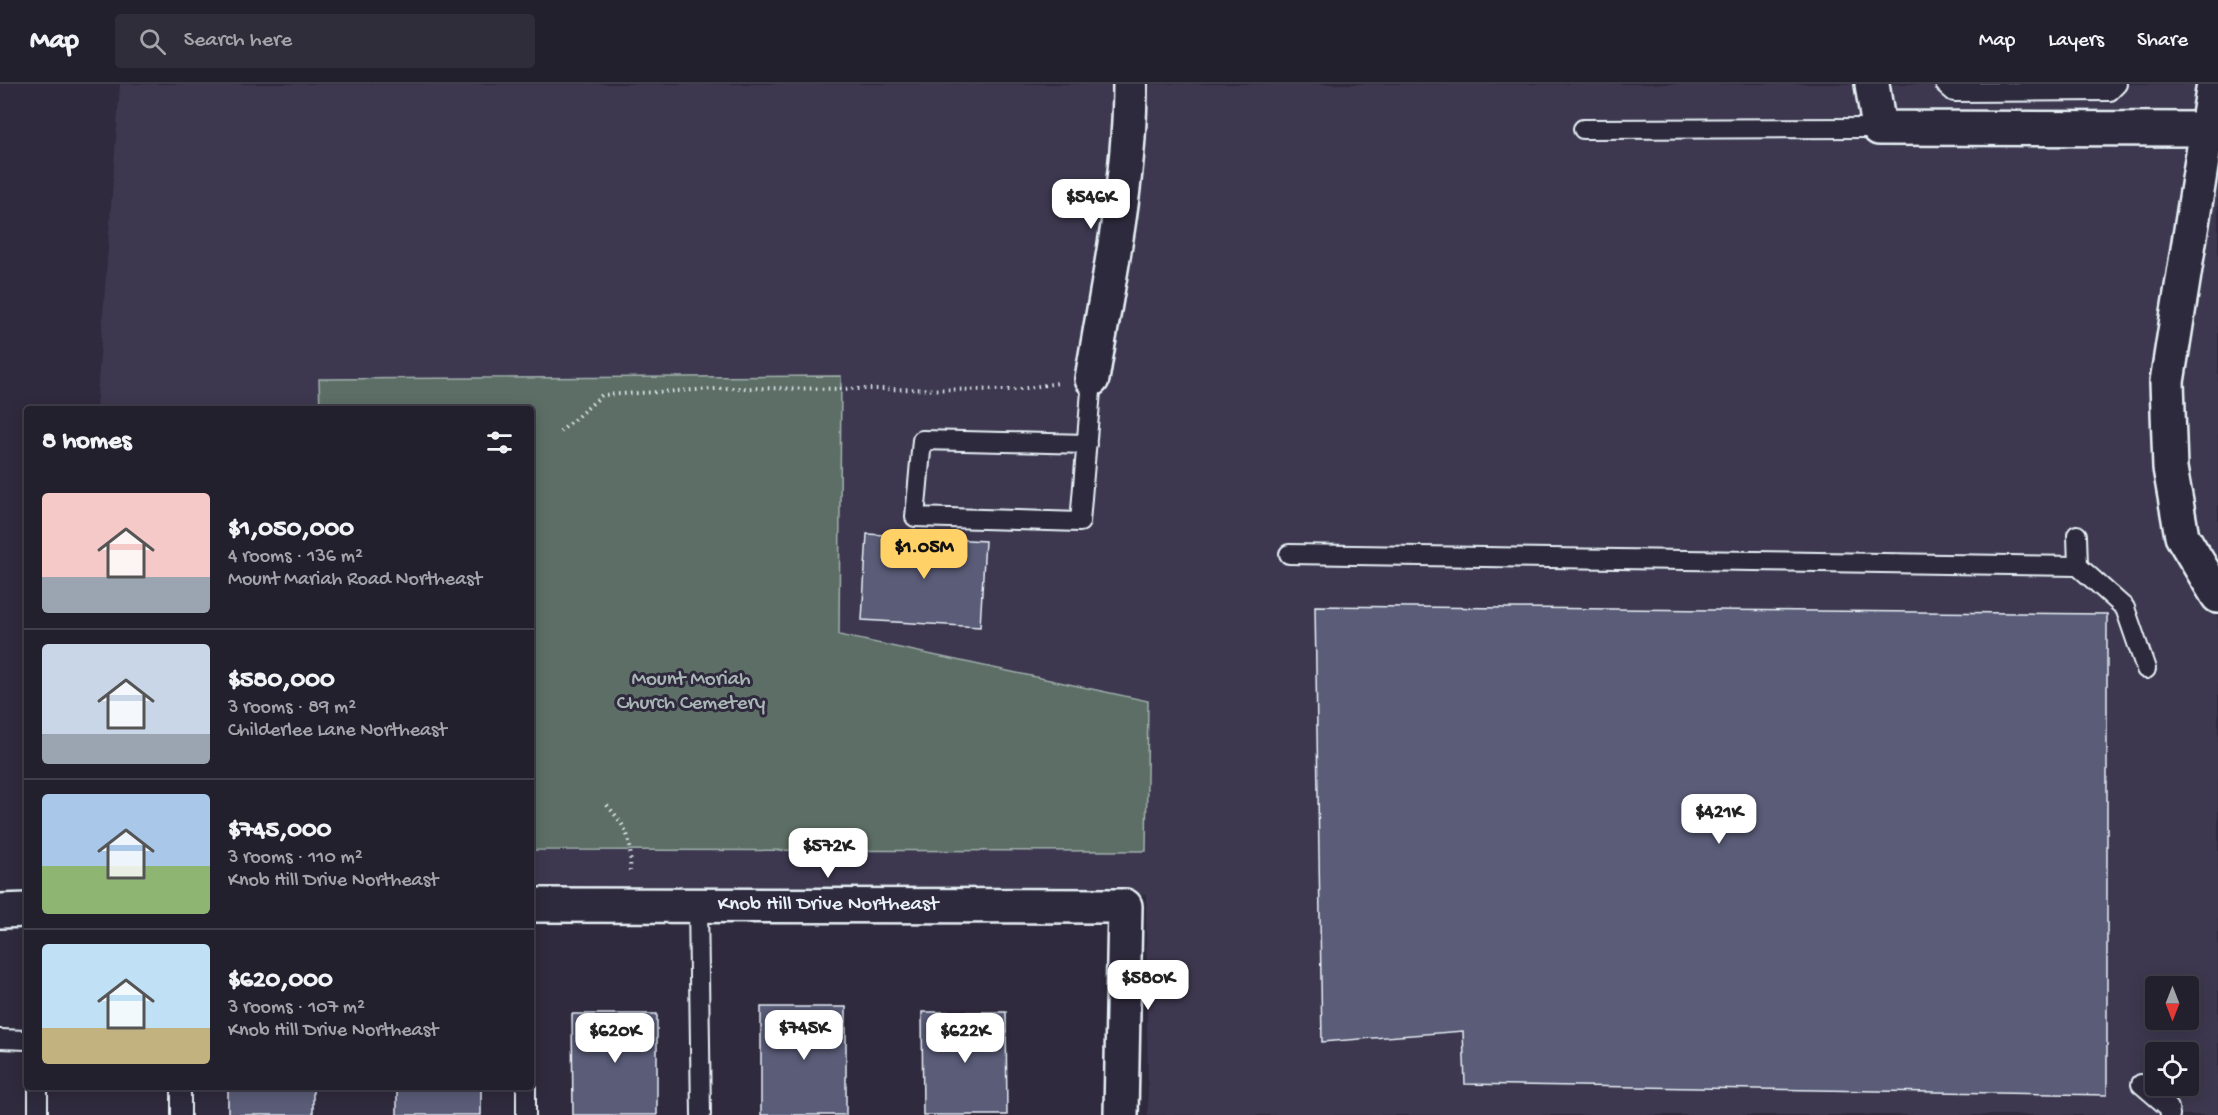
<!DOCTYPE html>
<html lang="en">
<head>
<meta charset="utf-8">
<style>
  body { margin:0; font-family:"Gochi Hand",sans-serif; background:#2f2d3a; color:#f1f3f6; height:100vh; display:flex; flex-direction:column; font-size:22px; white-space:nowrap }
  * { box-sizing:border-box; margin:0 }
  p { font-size:20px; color:#a3a3aa }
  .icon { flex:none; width:33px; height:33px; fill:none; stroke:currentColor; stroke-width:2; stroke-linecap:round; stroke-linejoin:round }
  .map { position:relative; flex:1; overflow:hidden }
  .drawer { position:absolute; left:24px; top:322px; width:510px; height:684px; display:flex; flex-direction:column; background:#23202e; border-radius:6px; box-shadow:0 3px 15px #0003,0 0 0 2px #403e4a }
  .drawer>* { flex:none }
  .needle { width:39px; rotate:180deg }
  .buttons { position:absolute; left:2145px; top:892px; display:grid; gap:12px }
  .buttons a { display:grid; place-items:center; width:54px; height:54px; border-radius:6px; background:#23202e; box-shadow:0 3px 15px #0003,0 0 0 2px #403e4a; font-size:30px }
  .price { position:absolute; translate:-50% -51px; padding:0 14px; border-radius:12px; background:#fff; color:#222; font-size:20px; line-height:39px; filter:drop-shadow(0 2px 3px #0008) }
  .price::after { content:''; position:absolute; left:50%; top:36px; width:18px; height:14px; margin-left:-9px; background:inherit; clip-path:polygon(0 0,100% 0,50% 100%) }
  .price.selected { background:#ffd166; color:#111 }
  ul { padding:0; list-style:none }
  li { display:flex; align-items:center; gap:18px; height:150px; padding:0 18px }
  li+li { border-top:2px solid #403e4a }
  li span { display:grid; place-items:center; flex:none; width:168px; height:120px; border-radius:6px; color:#555 }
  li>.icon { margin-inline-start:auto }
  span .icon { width:72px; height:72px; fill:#fffc; stroke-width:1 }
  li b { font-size:26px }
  h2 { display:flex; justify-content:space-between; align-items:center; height:72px; padding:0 18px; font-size:26px }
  header { display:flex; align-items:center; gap:36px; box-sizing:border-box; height:84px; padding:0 30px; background:#23202e; border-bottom:2px solid #403e4a }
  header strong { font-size:28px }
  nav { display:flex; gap:33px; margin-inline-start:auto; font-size:21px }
  .search { width:420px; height:54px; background:#2f2d3a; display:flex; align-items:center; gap:15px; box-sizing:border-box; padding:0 21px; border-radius:6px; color:#a3a3aa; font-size:22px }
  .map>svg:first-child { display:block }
  .built { fill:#3c394f; fill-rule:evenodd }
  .green { fill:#5c6e65; stroke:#a2b0ae; stroke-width:1.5 }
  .building { fill:#5a5b78; stroke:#e8f1f8; stroke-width:1.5 }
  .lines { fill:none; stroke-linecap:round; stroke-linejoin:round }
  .service-casing { stroke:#e8f1f8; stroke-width:22 }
  .minor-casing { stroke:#e8f1f8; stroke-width:38 }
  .path { stroke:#e8f1f8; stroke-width:4; stroke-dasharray:1.5 4.5; stroke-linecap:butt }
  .service { stroke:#2f2a3d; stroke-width:18 }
  .minor { stroke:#2f2a3d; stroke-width:33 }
  .labels { text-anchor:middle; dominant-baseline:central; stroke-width:6; stroke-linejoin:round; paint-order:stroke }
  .park-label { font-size:21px; fill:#a9b6b6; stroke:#2f2a3d }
  .street-label { font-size:21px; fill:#e8f1f8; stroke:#2f2a3d }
</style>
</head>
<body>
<header>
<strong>Map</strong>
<div class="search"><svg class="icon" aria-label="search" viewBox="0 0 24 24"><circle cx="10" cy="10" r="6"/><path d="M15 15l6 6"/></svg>Search here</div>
<nav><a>Map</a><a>Layers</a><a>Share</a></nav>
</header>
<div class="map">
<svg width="2218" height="1031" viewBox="0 0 2218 1031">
  <rect width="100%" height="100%" fill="#2f2a3d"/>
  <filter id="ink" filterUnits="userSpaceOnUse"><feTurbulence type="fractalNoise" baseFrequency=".0167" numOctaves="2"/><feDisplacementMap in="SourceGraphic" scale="12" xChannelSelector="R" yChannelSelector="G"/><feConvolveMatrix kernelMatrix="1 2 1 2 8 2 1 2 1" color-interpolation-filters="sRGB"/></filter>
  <g filter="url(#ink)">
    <path class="built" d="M120 0H2218V1031H1148L1146 810 697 809 531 811V326H96ZM2156 903H2188V936H2156ZM2156 969H2188V1002H2156Z"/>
    <polygon class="green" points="841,292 839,551 1148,617 1146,767 531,766 531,326 320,325 319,295"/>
    <g class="building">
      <polygon points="867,450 985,457 980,543 862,536"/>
      <polygon points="1315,522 2107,530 2107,1011 1465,1000 1463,947 1322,958"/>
      <rect x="761" y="923" width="85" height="108"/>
      <polygon points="922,928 1006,928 1007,1031 923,1031"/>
      <polygon points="572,930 657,930 657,1031 573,1031"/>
      <rect x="228" y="1004" width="85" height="27"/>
      <rect x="397" y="1004" width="84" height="27"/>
    </g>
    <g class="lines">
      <g class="service-casing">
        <g id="service">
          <polyline points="1945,0 1954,8 2110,7 2117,0"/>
          <polyline points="1583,45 1879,44"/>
          <polyline points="1087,360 922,356 915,433 1080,438 1092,295"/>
          <polyline points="2077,451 2078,482 2125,524 2146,585"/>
          <polyline points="1289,470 2078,482"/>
          <polyline points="698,820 701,1031"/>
          <polyline points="0,955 27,956"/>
          <polyline points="2141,1000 2169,1024 2170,1031"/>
          <polyline points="38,1004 38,1031"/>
          <polyline points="181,1004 181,1031"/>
          <polyline points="526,1004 526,1031"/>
        </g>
      </g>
      <g class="minor-casing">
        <g id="minor">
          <polyline points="1872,0 1879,44 2208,45"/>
          <polyline points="2214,0 2167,298 2170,384 2182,452 2218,512"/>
          <path d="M1092 295C1108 198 1130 99 1130 0"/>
          <polyline points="531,821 1125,822 1121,1031"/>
          <polyline points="0,827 27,826"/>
        </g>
      </g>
      <g class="path">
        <polyline points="560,348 602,311 733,304 1014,306 1058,299"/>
        <path d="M607 721C628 746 632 753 630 787"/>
      </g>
      <use href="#service" class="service"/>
      <use href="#minor" class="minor"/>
    </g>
  </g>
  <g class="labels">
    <g class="park-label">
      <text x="691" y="596">Mount Moriah<tspan x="691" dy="24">Church Cemetery</tspan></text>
    </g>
    <g class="street-label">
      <text x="828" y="821">Knob Hill Drive Northeast</text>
    </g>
  </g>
</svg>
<div class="buttons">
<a><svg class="needle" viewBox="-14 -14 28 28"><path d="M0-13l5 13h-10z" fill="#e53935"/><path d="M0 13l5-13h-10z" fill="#a3a3aa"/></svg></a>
<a><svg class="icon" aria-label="locate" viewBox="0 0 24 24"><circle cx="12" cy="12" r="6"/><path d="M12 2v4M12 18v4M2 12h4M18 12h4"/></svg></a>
</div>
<b class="price" style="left:1091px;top:146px">$546K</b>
<b class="price selected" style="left:924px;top:496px">$1.05M</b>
<b class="price" style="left:1719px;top:761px">$421K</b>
<b class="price" style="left:828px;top:795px">$572K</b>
<b class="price" style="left:1148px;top:927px">$580K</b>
<b class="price" style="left:804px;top:977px">$745K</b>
<b class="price" style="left:615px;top:980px">$620K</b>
<b class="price" style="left:965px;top:980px">$622K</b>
<section class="drawer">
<h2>8 homes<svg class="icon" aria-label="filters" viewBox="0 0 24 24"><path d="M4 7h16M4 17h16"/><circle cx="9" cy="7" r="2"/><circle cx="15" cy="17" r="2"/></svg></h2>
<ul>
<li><span style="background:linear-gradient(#f6c9c9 70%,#9aa5b1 0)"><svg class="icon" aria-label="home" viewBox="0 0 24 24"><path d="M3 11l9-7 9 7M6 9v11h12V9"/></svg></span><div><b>$1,050,000</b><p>4 rooms · 136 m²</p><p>Mount Mariah Road Northeast</p></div></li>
<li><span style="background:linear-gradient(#c9d6e8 75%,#9aa5b1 0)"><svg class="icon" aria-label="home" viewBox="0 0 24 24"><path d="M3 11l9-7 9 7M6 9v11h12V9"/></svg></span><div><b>$580,000</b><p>3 rooms · 89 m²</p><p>Childerlee Lane Northeast</p></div></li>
<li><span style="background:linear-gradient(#a9c7e8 60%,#8fb573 0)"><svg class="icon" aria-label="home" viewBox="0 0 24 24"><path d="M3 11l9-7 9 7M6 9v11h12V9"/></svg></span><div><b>$745,000</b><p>3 rooms · 110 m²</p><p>Knob Hill Drive Northeast</p></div></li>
<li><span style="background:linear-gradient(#bfe0f5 70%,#c2b280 0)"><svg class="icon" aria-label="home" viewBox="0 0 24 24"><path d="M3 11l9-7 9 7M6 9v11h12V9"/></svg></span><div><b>$620,000</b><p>3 rooms · 107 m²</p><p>Knob Hill Drive Northeast</p></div></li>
</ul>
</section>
</div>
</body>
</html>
